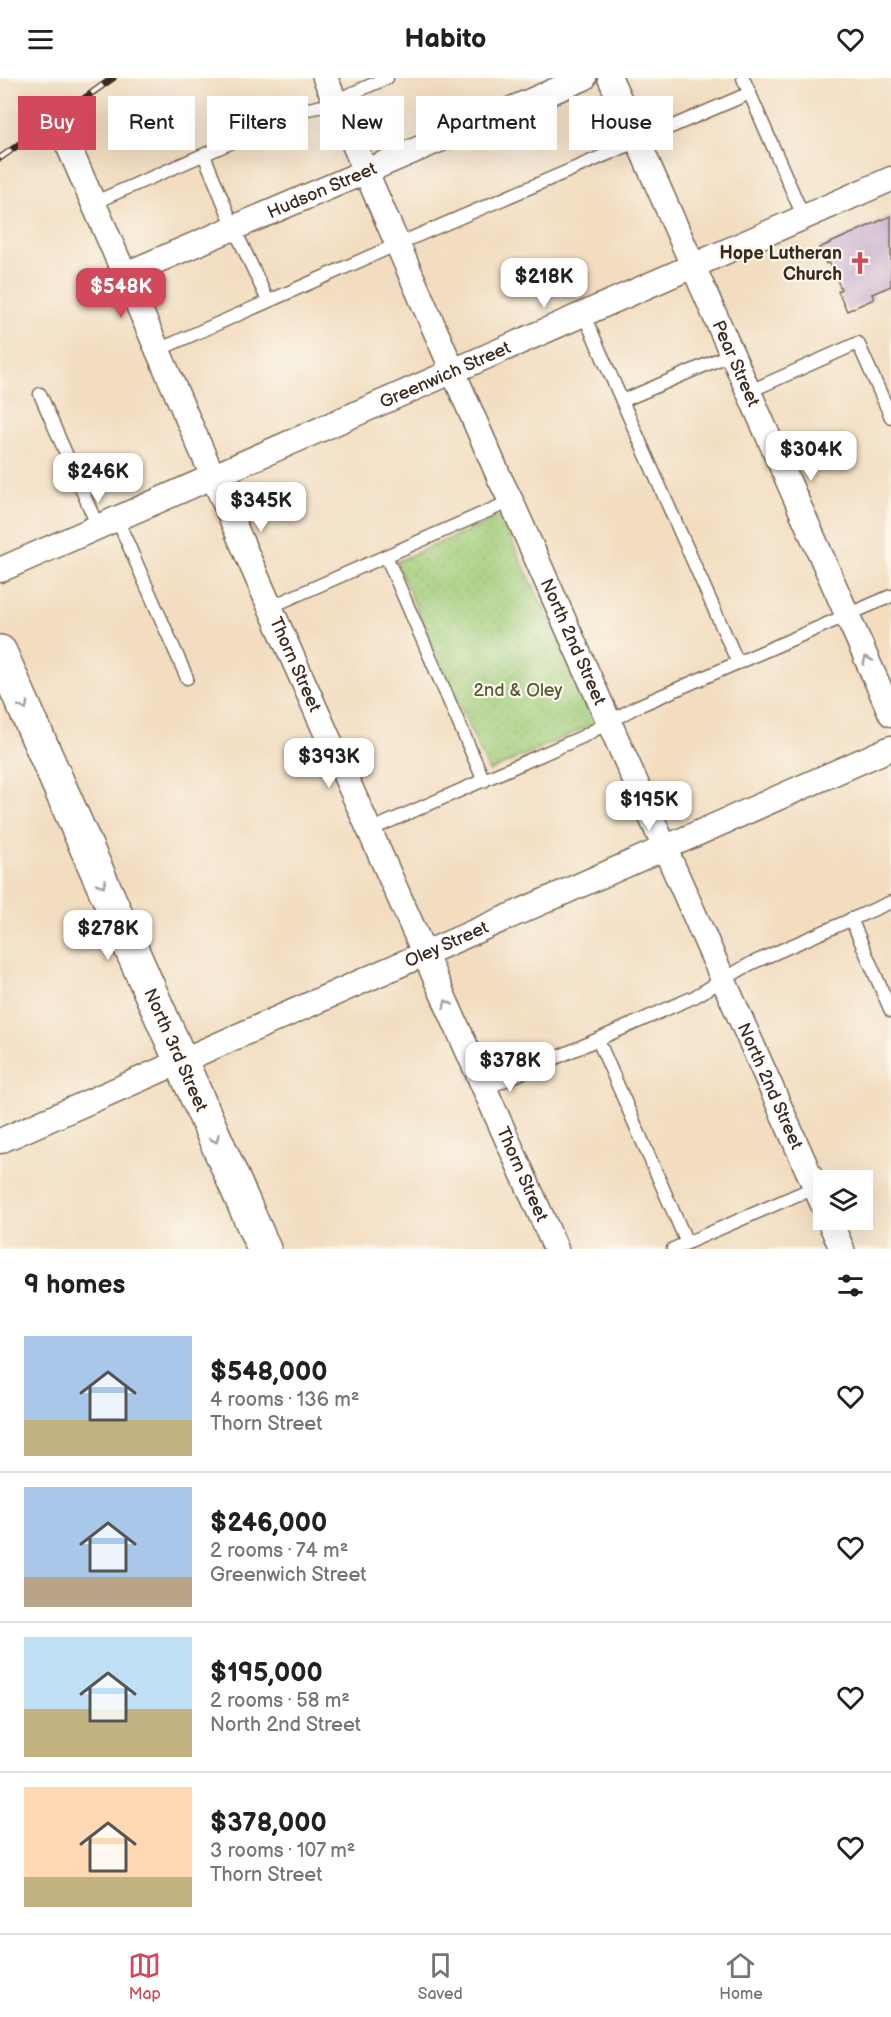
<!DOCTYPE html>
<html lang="en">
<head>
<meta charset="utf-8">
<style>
  body { margin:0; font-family:"Balsamiq Sans",sans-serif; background:#f6f6f6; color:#202124; height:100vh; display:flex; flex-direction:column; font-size:22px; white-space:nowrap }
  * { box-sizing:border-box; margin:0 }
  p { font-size:20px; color:#757577 }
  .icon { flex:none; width:33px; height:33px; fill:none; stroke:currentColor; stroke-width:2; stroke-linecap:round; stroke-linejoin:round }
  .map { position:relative; height:1171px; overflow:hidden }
  .panel { display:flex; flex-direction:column; background:#fff; flex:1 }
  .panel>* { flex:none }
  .banner { position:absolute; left:18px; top:18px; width:855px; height:54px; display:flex; gap:12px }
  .controls { position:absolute; left:813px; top:1092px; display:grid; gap:12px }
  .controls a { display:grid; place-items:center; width:60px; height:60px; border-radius:0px; background:#fff; box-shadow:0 6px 24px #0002; font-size:30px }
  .price { position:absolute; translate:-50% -51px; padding:0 14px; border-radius:12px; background:#fff; color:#222; font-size:20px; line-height:39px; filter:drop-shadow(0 2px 3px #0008) }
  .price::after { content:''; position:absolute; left:50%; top:36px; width:18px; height:14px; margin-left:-9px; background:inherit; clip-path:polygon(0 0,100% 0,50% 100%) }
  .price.selected { background:#d1495b; color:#fff }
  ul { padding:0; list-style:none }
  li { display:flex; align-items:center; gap:18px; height:150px; padding:0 24px }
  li+li { border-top:2px solid #e0e0e0 }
  li span { display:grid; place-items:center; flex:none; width:168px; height:120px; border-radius:0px; color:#555 }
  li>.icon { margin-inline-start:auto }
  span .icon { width:72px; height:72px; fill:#fffc; stroke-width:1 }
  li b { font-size:26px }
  h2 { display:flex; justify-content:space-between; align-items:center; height:72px; padding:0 24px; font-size:26px }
  .pill { padding:0 21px; border-radius:0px; background:#fff; box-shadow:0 6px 24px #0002; font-size:21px; line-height:54px }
  .pill.selected { background:#d1495b; color:#fff }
  header { display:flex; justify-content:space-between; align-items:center; height:78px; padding:0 24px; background:#fff; font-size:27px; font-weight:600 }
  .tabs { display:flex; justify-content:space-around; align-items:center; height:84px; border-top:2px solid #e0e0e0; background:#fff; font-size:16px; color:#757577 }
  .tabs a { display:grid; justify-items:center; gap:3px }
  .tabs .selected { color:#d1495b }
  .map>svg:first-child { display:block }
  .park { fill:url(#park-dots); stroke:#6e7c4c; stroke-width:1.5 }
  .building { fill:#bea1c7 }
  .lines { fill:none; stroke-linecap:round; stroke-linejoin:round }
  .lane-casing { stroke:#7b6957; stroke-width:15 }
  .street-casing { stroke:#7b6957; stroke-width:27 }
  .secondary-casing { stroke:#7b6957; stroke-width:36 }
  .lane { stroke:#fff; stroke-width:12 }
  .street { stroke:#fff; stroke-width:24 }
  .secondary { stroke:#fff; stroke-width:33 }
  .rail-casing { stroke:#3b2a1e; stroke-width:7 }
  .rail { stroke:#fbf7ec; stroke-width:4.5; stroke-dasharray:14; stroke-linecap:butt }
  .oneway { stroke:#a79f9a }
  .labels { text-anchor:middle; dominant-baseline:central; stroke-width:4.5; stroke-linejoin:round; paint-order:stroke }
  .street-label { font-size:18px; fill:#3b2a1e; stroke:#fbf7ec }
  .poi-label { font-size:18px; font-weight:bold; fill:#3b2a1e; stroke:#fbf7ec; text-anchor:end }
  .park-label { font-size:18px; fill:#5a5b3a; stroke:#fbf7ec }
</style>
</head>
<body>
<header><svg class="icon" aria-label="menu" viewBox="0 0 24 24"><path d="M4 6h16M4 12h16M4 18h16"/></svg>Habito<svg class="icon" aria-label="heart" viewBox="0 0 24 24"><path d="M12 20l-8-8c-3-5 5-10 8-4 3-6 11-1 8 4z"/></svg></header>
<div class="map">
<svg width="891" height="1171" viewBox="0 0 891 1171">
  <defs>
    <pattern id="park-dots" width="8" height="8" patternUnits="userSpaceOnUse" patternTransform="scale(1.5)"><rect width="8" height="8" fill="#a2ce7b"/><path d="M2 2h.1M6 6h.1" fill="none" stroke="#8cb16a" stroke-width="1.8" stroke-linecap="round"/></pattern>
  </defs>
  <rect width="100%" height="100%" fill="#fbf7ec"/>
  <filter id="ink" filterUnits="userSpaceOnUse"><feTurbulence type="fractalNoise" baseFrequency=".0167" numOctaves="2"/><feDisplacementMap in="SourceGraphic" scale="12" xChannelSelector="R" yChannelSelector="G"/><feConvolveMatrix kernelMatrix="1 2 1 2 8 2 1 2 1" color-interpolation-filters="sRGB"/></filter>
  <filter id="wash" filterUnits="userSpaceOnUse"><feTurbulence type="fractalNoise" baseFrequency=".008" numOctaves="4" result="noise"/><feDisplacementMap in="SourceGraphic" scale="24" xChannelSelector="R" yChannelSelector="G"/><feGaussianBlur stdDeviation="1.35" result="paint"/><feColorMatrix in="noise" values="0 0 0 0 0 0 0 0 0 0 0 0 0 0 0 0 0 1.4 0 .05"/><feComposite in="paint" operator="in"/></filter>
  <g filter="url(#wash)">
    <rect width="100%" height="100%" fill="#f2ddc0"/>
    <polygon class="park" points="500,439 598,644 489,693 396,484"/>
    <g id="blocks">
      <polygon class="building" points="891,138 891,208 872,216 874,221 847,233 838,213 841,211 829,184 826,186 819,170"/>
    </g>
  </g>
  <g filter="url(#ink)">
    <use href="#blocks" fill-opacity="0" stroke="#7b6957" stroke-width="1.5"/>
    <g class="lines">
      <g class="lane-casing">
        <g id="lane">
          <polyline points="743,0 804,140"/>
          <polyline points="204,77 234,150 268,223"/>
          <polyline points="93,125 308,31 323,28 387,0"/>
          <polyline points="584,237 738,585"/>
          <polyline points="158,272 398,166 750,15"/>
          <polyline points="748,314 858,265 891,339"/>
          <polyline points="40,316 98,449"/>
          <polyline points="622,323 731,276"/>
          <polyline points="117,441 187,600"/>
          <polyline points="386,478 484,703"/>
          <polyline points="270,529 511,423"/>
          <polyline points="370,752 582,659 636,629 891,518"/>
          <polyline points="851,841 891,933"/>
          <polyline points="598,962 687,1165"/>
          <polyline points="485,1011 694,919 750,886 891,824"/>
          <polyline points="673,1171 815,1109"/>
        </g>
      </g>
      <g class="street-casing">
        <g id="street">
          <path id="s1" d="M325 0 500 401 511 423 824 1129"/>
          <path id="s2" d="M610 0 891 636"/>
          <path id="s3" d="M68 67 270 529 556 1171"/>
          <path id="s4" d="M126 196 584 0"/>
          <path id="s5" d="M0 492 891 101"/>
          <path id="s6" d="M0 1063 891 670"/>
          <polyline points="829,1142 842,1171"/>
        </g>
      </g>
      <g class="secondary-casing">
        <g id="secondary">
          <path id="s7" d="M0 574 264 1171"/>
        </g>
      </g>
      <use href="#lane" class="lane"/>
      <use href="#street" class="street"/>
      <use href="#secondary" class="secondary"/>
      <g class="rail-casing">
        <polyline id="rail" points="0,80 113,0"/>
      </g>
      <use href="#rail" class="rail"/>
    </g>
    <defs><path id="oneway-chevron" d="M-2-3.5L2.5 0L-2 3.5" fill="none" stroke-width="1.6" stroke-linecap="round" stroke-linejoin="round" transform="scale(1.5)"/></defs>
    <g class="oneway">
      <use href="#oneway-chevron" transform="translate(867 582) rotate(-114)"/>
      <use href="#oneway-chevron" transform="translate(24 628) rotate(66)"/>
      <use href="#oneway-chevron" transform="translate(102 806) rotate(66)"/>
      <use href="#oneway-chevron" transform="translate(447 926) rotate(-114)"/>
      <use href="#oneway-chevron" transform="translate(215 1061) rotate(66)"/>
    </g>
  </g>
  <defs>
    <g id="church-bare" transform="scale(1.8)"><path d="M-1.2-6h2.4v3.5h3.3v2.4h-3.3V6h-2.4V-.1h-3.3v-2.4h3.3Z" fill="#d1495b" stroke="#fbf7ec" stroke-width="2.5" paint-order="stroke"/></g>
  </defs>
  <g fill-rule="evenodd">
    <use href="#church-bare" x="860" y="185"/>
  </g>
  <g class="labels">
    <g class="street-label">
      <text stroke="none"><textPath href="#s4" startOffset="213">Hudson Street</textPath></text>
      <text stroke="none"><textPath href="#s2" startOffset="312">Pear Street</textPath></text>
      <text stroke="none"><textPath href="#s5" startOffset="486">Greenwich Street</textPath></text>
      <text stroke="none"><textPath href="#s1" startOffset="616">North 2nd Street</textPath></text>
      <text stroke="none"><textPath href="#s3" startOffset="567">Thorn Street</textPath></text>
      <text stroke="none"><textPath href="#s6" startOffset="488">Oley Street</textPath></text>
      <text stroke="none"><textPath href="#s7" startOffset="435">North 3rd Street</textPath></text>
      <text stroke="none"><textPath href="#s1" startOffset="1102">North 2nd Street</textPath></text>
      <text stroke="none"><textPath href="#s3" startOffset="1125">Thorn Street</textPath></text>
    </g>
    <g class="poi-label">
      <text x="842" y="175">Hope Lutheran<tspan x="842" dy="21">Church</tspan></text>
    </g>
    <g class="park-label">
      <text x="518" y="612">2nd &amp; Oley</text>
    </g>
  </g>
</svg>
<div class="controls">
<a><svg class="icon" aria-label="layers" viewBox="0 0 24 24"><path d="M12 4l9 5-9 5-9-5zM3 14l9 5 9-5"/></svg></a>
</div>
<b class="price" style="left:544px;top:231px">$218K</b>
<b class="price selected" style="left:121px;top:241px">$548K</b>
<b class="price" style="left:811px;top:404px">$304K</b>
<b class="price" style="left:98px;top:426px">$246K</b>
<b class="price" style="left:261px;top:455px">$345K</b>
<b class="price" style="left:329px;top:711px">$393K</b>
<b class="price" style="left:649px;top:754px">$195K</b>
<b class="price" style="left:108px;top:883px">$278K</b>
<b class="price" style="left:510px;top:1015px">$378K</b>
<div class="banner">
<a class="pill selected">Buy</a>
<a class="pill">Rent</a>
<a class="pill">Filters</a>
<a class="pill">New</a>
<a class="pill">Apartment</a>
<a class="pill">House</a>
</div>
</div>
<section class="panel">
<h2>9 homes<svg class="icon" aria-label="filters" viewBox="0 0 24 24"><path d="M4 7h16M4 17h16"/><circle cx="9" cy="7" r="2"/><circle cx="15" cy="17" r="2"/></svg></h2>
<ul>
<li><span style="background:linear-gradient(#a9c7e8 70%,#c2b280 0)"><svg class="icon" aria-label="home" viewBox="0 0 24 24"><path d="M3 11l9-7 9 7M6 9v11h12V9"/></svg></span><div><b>$548,000</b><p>4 rooms · 136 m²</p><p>Thorn Street</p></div><svg class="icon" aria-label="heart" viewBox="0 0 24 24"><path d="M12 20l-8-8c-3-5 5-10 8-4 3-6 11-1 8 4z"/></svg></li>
<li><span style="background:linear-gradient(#a9c7e8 75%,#b9a48a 0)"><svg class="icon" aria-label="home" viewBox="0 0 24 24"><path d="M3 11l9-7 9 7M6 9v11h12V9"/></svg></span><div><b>$246,000</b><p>2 rooms · 74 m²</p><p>Greenwich Street</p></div><svg class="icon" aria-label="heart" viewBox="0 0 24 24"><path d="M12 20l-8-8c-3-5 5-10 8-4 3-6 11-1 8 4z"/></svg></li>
<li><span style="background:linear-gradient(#bfe0f5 60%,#c2b280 0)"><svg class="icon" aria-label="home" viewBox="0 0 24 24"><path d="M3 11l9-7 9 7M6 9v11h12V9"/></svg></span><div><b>$195,000</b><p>2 rooms · 58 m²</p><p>North 2nd Street</p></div><svg class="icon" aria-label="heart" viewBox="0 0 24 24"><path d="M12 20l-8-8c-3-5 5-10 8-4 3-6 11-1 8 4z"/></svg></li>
<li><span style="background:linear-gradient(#ffd9b3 75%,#c2b280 0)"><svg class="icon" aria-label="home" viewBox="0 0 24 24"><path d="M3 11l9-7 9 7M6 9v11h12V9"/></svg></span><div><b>$378,000</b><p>3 rooms · 107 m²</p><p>Thorn Street</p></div><svg class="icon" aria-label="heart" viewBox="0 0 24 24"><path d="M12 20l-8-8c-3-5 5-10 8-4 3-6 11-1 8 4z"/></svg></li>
</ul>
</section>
<nav class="tabs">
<a class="selected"><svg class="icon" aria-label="map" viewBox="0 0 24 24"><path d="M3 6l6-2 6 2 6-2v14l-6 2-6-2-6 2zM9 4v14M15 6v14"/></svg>Map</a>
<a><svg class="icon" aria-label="saved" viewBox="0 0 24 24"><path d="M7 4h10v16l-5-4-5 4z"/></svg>Saved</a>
<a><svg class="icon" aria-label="home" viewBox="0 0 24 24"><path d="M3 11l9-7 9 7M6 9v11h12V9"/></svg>Home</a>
</nav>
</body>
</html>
